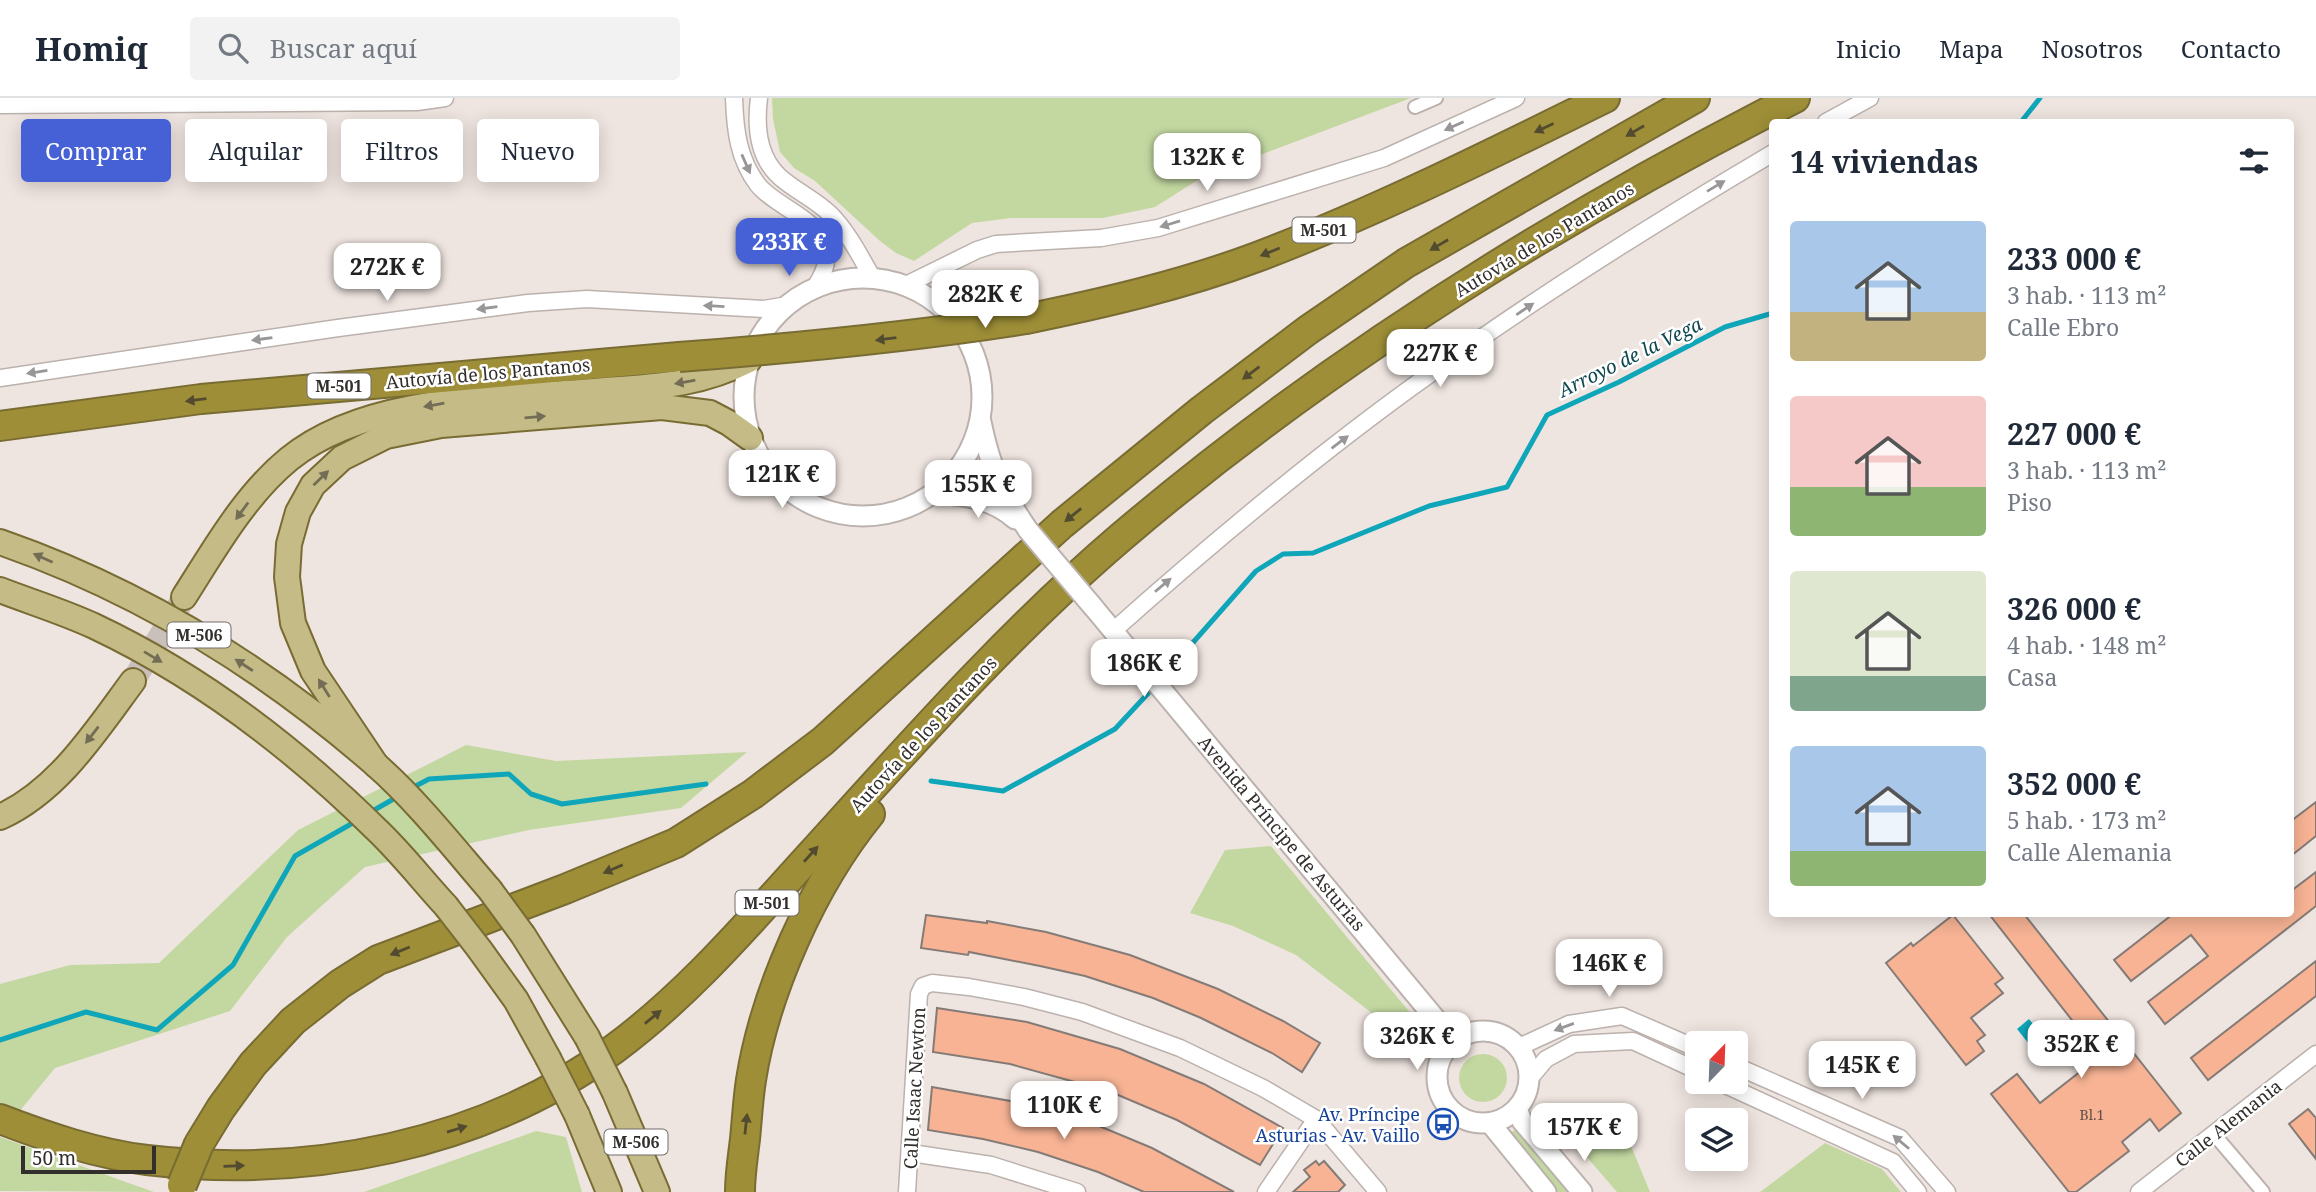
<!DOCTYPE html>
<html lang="es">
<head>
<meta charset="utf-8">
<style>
  body { margin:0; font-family:"Noto Serif",serif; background:#f2f2f3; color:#1f2937; height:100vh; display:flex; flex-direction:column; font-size:26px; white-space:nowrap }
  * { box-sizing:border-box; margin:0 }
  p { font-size:23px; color:#747a83 }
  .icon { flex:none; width:38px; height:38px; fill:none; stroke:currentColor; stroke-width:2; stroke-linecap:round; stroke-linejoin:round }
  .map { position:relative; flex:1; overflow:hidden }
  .side { position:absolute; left:1769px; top:21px; width:525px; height:798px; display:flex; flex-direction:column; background:#fff; border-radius:7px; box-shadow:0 4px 18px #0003 }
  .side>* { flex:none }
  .guide { position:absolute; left:21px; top:21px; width:665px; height:63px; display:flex; gap:14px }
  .needle { width:46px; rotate:23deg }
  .buttons { position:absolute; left:1685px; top:933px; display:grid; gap:14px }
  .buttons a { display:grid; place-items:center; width:63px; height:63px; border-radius:7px; background:#fff; box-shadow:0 4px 18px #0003; font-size:35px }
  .scale { position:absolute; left:21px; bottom:18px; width:135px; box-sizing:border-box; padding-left:7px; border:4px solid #322e2c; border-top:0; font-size:19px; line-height:24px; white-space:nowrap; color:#322e2c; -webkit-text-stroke:5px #fff; paint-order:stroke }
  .price { position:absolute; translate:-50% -60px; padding:0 16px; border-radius:14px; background:#fff; color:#222; font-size:23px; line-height:46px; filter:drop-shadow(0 2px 4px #0008) }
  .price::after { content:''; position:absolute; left:50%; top:42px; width:21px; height:16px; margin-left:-10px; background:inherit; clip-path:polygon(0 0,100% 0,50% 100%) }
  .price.on { background:#4661d5; color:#fff }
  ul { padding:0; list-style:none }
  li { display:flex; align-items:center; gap:21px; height:175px; padding:0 21px }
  li span { display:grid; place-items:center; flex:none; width:196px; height:140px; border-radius:7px; color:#555 }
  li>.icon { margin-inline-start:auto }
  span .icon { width:84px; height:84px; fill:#fffc; stroke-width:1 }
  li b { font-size:30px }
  h2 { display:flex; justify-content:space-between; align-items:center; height:84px; padding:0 21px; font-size:30px }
  .chip { padding:0 24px; border-radius:7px; background:#fff; box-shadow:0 4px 18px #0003; font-size:24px; line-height:63px }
  .chip.on { background:#4661d5; color:#fff }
  header { display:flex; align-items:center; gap:42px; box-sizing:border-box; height:98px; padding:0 35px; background:#fff; border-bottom:2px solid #e0e1e3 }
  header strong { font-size:33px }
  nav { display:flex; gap:38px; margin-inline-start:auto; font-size:24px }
  .search { width:490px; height:63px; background:#f2f2f3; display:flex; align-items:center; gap:18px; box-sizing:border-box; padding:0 24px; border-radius:7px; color:#747a83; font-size:26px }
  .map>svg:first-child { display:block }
  .green { fill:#c3d8a1 }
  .water { fill:#0fa6ba }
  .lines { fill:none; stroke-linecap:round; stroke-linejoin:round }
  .stream { stroke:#0fa6ba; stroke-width:5 }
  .building { fill:#f7b394; stroke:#847b77; stroke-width:2 }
  .primary-tunnel { stroke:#c9c0bc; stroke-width:24; stroke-dasharray:24 12; stroke-linecap:butt }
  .pedestrian-casing { stroke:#bbb1ad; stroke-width:16 }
  .minor-casing { stroke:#bbb1ad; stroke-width:19 }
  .tertiary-casing { stroke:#bbb1ad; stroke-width:23 }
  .primary-casing { stroke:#786c33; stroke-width:28 }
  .motorway-casing { stroke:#786c33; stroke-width:32 }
  .pedestrian { stroke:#fff; stroke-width:12 }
  .minor { stroke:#fff; stroke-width:16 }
  .tertiary { stroke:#fff; stroke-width:19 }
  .primary { stroke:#c4bb87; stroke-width:24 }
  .motorway { stroke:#9d8e37; stroke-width:28 }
  .tertiary-bridge-casing { stroke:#bbb1ad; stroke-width:23; stroke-linecap:butt }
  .primary-bridge-casing { stroke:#786c33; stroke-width:28; stroke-linecap:butt }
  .motorway-bridge-casing { stroke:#786c33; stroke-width:32; stroke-linecap:butt }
  .tertiary-bridge { stroke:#fff; stroke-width:19 }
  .primary-bridge { stroke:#c4bb87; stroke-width:24 }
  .motorway-bridge { stroke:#9d8e37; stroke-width:28 }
  .oneway { fill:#989696 }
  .oneway2 { fill:#524b2f }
  .oneway3 { fill:#746d55 }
  .labels { text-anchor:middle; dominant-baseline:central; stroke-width:5; stroke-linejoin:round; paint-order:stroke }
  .number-label { font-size:14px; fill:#634f46 }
  .shield { fill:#fff; stroke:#706d6b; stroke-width:2 }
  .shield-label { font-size:16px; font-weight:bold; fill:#322e2c }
  .street-label { font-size:18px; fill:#322e2c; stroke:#fff }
  .transit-label { font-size:18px; fill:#164399; stroke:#fff; text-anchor:end }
  .water-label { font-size:19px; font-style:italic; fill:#0e474f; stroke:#fff }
</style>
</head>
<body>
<header>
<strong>Homiq</strong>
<div class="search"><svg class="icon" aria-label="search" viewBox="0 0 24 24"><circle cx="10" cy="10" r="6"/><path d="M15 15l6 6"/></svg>Buscar aquí</div>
<nav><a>Inicio</a><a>Mapa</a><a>Nosotros</a><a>Contacto</a></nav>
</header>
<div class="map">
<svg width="2316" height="1094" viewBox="0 0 2316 1094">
  <rect width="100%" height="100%" fill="#efe5e0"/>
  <g class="green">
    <polygon points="772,0 1411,0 1204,78 1155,109 1103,120 1011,120 972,125 914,163 896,155 880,143 815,83 794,70 780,54 773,21"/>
    <polygon points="466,647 556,663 747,654 681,710 529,732 365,769 287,839 230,913 55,970 0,1037 0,886 70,867 159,865 298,732"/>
    <polygon points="1271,748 1428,936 1405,934 1385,925 1296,857 1233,828 1190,815 1225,752"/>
    <circle cx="1483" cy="980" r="24"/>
    <polygon points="1572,1020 1612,1020 1629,1043 1650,1094 1617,1094 1560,1028"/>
    <polygon points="1519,1029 1572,1094 1556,1094 1509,1036"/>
    <polygon points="536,1033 566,1039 582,1094 364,1094"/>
    <polygon points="0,1039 154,1094 0,1093"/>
    <polygon points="1825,1045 1882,1071 1901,1094 1760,1094"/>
  </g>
  <polygon class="water" points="2029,921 2049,946 2037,956 2017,931"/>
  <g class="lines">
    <g class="stream">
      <polyline points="2021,24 2040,0"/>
      <polyline points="1160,582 1256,473 1283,456 1313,455 1429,408 1507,389 1547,317 1619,284 1725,229 1773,215"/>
      <polyline points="931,683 1003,693 1115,631 1154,589"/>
      <polyline points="412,690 429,681 509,676 531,696 562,706 706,686"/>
      <polyline points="369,715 397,699"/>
      <polyline points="0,942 86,914 157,932 233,867 295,758 358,722"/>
    </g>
  </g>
  <g class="building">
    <polygon points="2316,704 2316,738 2291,758 2291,723"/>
    <polygon points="2316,774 2316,808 2165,926 2148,904 2208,858 2191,837 2131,883 2114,862 2173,816 2291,816 2291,793"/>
    <polygon points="1989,816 2024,816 2181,1015 2159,1033 2150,1021 2122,1044 2129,1053 2076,1094 2069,1094 1991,996 2017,976 2040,1005 2100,958"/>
    <polygon points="926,817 987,825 987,823 1046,834 1130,857 1218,891 1283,923 1320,945 1302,974 1272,955 1201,920 1153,900 1085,878 1040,868 969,854 968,857 921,850"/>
    <polygon points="1953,817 2003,880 1995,886 2003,895 1971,920 1985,937 1977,943 1984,953 1966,967 1886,865 1911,845 1913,848"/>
    <polygon points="2316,863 2316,898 2208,982 2191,960"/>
    <polygon points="937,910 1027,924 1120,951 1204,986 1283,1030 1260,1067 1177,1022 1111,994 1010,966 933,954"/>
    <polygon points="932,989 1027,1006 1092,1025 1152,1050 1234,1094 1144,1094 1098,1074 1038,1054 983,1041 928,1032"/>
    <polygon points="2308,1011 2316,1020 2316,1061 2289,1026"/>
    <polygon points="1316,1063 1319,1067 1324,1063 1345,1087 1338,1094 1293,1094 1310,1079 1304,1072"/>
  </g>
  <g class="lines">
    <polyline class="primary-tunnel" points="133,583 182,503"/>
    <g class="pedestrian-casing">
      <g id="pedestrian">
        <polyline points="1415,9 1436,0"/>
        <polyline points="2213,1035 2263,1094"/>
      </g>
    </g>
    <g class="minor-casing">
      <g id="minor">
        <path d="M734 0C735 31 738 61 758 87 778 112 831 123 826 163 826 171 820 181 816 188"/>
        <path d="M759 0C755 31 758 64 786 84 800 95 817 103 830 116 848 134 860 158 872 179"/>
        <polyline points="0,7 417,4 445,0"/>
        <polyline points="1826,24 1870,0"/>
        <polyline points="906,187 977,152 996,146 1101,140 1158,130 1384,60 1516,0"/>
        <polyline points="0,280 338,230 528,205 587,201 764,211 782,208"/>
        <path d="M1113 533C1214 443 1319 355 1430 276 1540 197 1656 124 1773 55"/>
        <polyline points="1519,949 1569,926 1622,918 1698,951"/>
        <polyline points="1736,968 1900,1040 1947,1094"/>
        <polyline points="1530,980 1546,961 1574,946 1633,943 1698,973"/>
        <polyline points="1719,984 1893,1064 1918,1094"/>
        <polyline points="911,1055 991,1067 1077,1094"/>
        <polyline points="907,1094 919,896 923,888 932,885 969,889 1024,899 1082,914 1180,950 1263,990 1316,1021 1378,1094"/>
        <polyline points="1266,1094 1316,1021"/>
        <polyline points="2139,1094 2316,956"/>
      </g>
    </g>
    <g class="tertiary-casing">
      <g id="tertiary">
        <circle cx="863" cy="299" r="119"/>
        <path d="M981 324C991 372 1001 392 1028 432"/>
        <path d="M935 395C964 397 993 401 1015 421"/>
        <polyline points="1094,510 1454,943"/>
        <circle cx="1483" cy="979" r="46"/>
        <polyline points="1517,1011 1522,1023 1582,1094"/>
        <polyline points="1490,1025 1546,1094"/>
      </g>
    </g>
    <g class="primary-casing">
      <g id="primary">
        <path d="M0 444C138 492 265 570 375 666 417 703 453 749 490 792"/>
        <path d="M0 492C31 504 64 514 94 528 200 578 295 651 378 733 402 756 423 783 446 808"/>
        <path d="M184 499C214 452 245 397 289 361 366 298 500 300 595 293 653 288 695 289 749 262"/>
        <polyline points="376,667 313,573 293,525 287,479 289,446 298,414 313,387 342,360 386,338 441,327 662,309 710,315 729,325 750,340"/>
        <path d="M0 719C58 693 96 633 133 583"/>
        <polyline points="523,837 587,939"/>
        <polyline points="480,852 516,902 548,960"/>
        <polyline points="615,995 657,1094"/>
        <polyline points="577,1017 609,1094"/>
      </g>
    </g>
    <g class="motorway-casing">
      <g id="motorway">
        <path d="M1026 221C1104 205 1182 187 1257 159 1376 114 1491 56 1605 0"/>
        <polyline points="0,328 201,301 679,259"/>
        <path d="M0 1021C47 1039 97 1056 147 1062 308 1081 481 1048 614 951 690 895 751 822 815 752 912 645 1010 534 1120 440 1325 265 1555 122 1795 0"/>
        <polyline points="199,1046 221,1010 253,966 293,923 340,886 378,862 565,791 676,745 753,696 823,643 1062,426 1202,312 1308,232 1406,165 1695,0"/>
        <path d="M740 1094C740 1076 743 1058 745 1041 747 1021 748 1001 751 982 765 893 813 786 870 716"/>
      </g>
    </g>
    <use href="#pedestrian" class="pedestrian"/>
    <use href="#minor" class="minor"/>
    <use href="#tertiary" class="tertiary"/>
    <use href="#primary" class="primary"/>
    <use href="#motorway" class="motorway"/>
    <g class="tertiary-bridge-casing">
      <polyline id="tertiary-bridge" points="1028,432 1094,510"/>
    </g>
    <g class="primary-bridge-casing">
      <g id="primary-bridge">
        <polyline points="490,792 523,837"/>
        <polyline points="446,808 480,852"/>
        <polyline points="587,939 615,995"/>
        <polyline points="548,960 577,1017"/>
      </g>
    </g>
    <g class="motorway-bridge-casing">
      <g id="motorway-bridge">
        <path d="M679 259C796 250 911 239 1026 221"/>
        <polyline points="182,1087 199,1046"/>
      </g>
    </g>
    <use href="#tertiary-bridge" class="tertiary-bridge"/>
    <use href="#primary-bridge" class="primary-bridge"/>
    <use href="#motorway-bridge" class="motorway-bridge"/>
  </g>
  <defs><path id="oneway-solid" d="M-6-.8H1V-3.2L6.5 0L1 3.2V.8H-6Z" transform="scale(1.75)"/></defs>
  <g class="oneway">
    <use href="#oneway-solid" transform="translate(1454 28) rotate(156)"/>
    <use href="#oneway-solid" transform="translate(746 66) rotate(66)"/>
    <use href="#oneway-solid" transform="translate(1716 88) rotate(-31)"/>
    <use href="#oneway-solid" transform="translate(1170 126) rotate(163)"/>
    <use href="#oneway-solid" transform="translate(714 208) rotate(-177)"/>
    <use href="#oneway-solid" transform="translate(487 210) rotate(172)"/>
    <use href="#oneway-solid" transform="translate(1525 211) rotate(-34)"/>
    <use href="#oneway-solid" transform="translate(262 241) rotate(172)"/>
    <use href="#oneway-solid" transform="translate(37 274) rotate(171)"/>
    <use href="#oneway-solid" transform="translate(1340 344) rotate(-37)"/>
    <use href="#oneway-solid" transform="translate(1163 487) rotate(-40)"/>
    <use href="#oneway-solid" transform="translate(1564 929) rotate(160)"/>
    <use href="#oneway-solid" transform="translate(1901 1044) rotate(-140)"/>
  </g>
  <g class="oneway2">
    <use href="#oneway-solid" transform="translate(1544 30) rotate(155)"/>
    <use href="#oneway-solid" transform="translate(1635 33) rotate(150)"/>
    <use href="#oneway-solid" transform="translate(1439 147) rotate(150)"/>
    <use href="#oneway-solid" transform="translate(1270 154) rotate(158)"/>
    <use href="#oneway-solid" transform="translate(886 241) rotate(173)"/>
    <use href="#oneway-solid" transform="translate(1251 275) rotate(143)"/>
    <use href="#oneway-solid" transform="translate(196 302) rotate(173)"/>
    <use href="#oneway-solid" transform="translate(1073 417) rotate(141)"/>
    <use href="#oneway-solid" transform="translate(811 756) rotate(-48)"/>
    <use href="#oneway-solid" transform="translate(613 771) rotate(157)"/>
    <use href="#oneway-solid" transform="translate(400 853) rotate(158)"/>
    <use href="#oneway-solid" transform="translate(653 919) rotate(-39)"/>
    <use href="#oneway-solid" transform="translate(746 1026) rotate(-84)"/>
    <use href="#oneway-solid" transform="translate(457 1031) rotate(-17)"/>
    <use href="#oneway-solid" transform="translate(234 1068) rotate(-2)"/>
  </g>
  <g class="oneway3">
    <use href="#oneway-solid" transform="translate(685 284) rotate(170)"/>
    <use href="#oneway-solid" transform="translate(434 307) rotate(170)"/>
    <use href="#oneway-solid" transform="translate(535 319) rotate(-5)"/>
    <use href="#oneway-solid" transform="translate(321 380) rotate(-44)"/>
    <use href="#oneway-solid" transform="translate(242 413) rotate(126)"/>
    <use href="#oneway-solid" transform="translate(43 460) rotate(-156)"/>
    <use href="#oneway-solid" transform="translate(153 559) rotate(31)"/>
    <use href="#oneway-solid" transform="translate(244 567) rotate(-147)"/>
    <use href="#oneway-solid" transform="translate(324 590) rotate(-122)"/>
    <use href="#oneway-solid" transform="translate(92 637) rotate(128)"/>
  </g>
  <defs>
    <g id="bus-ring" transform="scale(1.575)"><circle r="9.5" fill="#fff" stroke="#1a4fb4" stroke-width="1.5"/><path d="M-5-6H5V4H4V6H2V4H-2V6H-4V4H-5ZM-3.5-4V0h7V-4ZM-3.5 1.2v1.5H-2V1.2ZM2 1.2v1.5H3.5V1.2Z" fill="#1a4fb4"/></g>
  </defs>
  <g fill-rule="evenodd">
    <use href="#bus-ring" x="1443" y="1026"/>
  </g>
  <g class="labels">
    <g class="number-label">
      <text x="2092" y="1016">Bl.1</text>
    </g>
    <g class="shield">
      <rect x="1292.5" y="119.5" width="63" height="25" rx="5"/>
      <rect x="307.5" y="275.5" width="63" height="25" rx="5"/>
      <rect x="167.5" y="524.5" width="63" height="25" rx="5"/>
      <rect x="735.5" y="792.5" width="63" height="25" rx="5"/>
      <rect x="604.5" y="1031.5" width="63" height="25" rx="5"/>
    </g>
    <g class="shield-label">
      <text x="1324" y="132">M-501</text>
      <text x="339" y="288">M-501</text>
      <text x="199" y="537">M-506</text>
      <text x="767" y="805">M-501</text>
      <text x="636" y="1044">M-506</text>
    </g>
    <g class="street-label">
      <text transform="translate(1544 141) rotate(-31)">Autovía de los Pantanos</text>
      <text transform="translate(488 275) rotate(-5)">Autovía de los Pantanos</text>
      <text transform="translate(923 636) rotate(-47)">Autovía de los Pantanos</text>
      <text transform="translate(1282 735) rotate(50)">Avenida Príncipe de Asturias</text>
      <text transform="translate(914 990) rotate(-87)">Calle Isaac Newton</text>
      <text transform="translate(2228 1025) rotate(-38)">Calle Alemania</text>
    </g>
    <g class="transit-label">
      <text x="1420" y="1016">Av. Príncipe<tspan x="1420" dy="21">Asturias - Av. Vaillo</tspan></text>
    </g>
    <g class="water-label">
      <text transform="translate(1630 259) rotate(-26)">Arroyo de la Vega</text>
    </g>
  </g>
</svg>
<div class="buttons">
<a><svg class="needle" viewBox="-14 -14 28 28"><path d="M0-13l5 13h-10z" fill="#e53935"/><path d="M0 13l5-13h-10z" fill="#747a83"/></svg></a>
<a><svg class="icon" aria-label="layers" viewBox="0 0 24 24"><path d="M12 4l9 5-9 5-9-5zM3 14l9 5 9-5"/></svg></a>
</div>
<div class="scale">50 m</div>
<b class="price" style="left:1207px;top:95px">132K €</b>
<b class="price on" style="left:789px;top:180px">233K €</b>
<b class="price" style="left:387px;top:205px">272K €</b>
<b class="price" style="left:985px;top:232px">282K €</b>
<b class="price" style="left:1440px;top:291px">227K €</b>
<b class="price" style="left:782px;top:412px">121K €</b>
<b class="price" style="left:978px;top:422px">155K €</b>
<b class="price" style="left:1144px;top:601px">186K €</b>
<b class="price" style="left:1609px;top:901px">146K €</b>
<b class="price" style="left:1417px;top:974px">326K €</b>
<b class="price" style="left:2081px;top:982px">352K €</b>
<b class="price" style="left:1862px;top:1003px">145K €</b>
<b class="price" style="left:1064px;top:1043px">110K €</b>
<b class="price" style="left:1584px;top:1065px">157K €</b>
<div class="guide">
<a class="chip on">Comprar</a>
<a class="chip">Alquilar</a>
<a class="chip">Filtros</a>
<a class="chip">Nuevo</a>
</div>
<section class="side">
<h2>14 viviendas<svg class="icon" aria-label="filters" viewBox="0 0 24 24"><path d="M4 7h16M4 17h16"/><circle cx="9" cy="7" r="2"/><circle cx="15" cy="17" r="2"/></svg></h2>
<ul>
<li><span style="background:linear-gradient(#a9c7e8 65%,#c2b280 0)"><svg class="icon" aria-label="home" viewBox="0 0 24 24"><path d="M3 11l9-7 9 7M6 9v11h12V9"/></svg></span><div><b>233 000 €</b><p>3 hab. · 113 m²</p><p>Calle Ebro</p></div></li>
<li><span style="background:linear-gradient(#f6c9c9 65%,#8fb573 0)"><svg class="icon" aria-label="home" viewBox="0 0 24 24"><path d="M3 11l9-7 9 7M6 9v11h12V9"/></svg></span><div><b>227 000 €</b><p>3 hab. · 113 m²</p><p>Piso</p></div></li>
<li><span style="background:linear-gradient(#dfe7d0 75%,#7fa58c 0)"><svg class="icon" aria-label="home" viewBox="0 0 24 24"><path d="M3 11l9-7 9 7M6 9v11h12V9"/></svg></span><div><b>326 000 €</b><p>4 hab. · 148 m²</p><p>Casa</p></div></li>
<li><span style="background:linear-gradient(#a9c7e8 75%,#8fb573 0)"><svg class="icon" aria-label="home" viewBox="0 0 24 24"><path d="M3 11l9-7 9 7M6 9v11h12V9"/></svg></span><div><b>352 000 €</b><p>5 hab. · 173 m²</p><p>Calle Alemania</p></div></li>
</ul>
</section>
</div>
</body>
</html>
